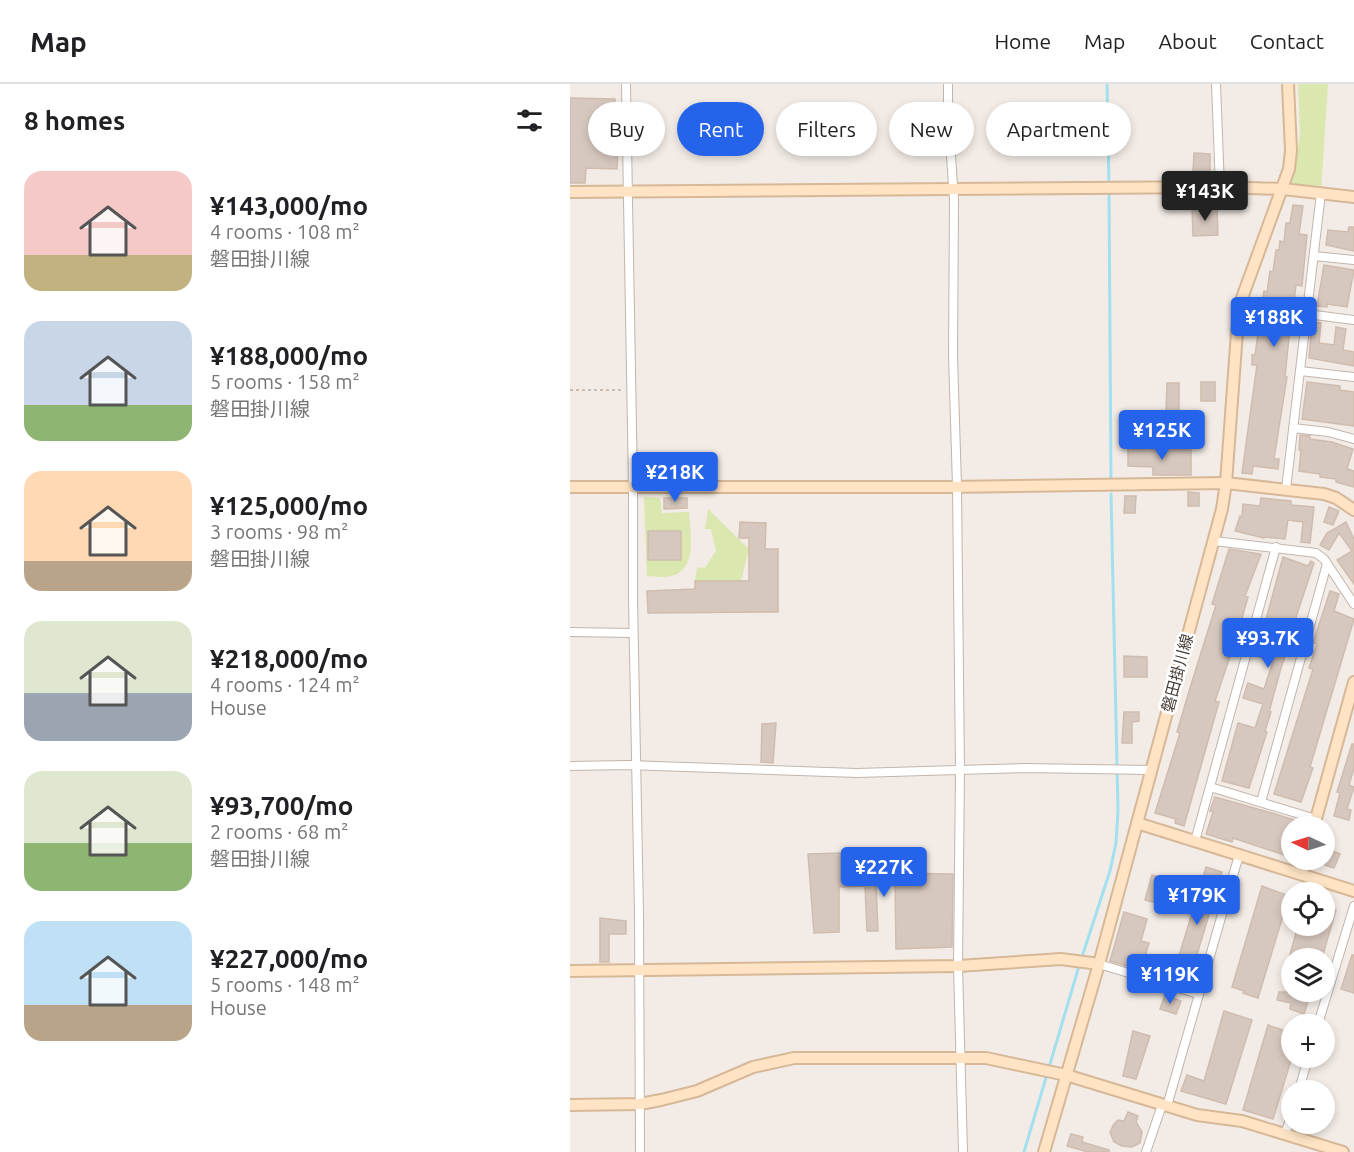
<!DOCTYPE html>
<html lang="en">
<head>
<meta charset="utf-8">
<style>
  body { margin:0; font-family:Ubuntu,"Noto Sans JP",sans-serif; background:#f6f6f6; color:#202124; height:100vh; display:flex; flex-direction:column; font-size:22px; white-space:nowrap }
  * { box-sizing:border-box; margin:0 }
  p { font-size:20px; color:#757577 }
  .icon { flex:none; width:33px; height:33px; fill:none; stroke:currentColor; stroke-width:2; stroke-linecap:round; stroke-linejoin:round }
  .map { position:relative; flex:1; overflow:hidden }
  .details { display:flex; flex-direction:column; background:#fff; width:570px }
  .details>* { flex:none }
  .hud { position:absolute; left:18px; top:18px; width:570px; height:54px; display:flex; gap:12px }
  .needle { width:39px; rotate:274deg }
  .tools { position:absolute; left:711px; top:732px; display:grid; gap:12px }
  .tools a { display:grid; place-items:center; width:54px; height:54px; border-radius:50%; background:#fff; box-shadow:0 3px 9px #0003; font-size:30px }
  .price { position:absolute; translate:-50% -51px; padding:0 14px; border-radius:6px; background:#2563eb; color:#fff; font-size:20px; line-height:39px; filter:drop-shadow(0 2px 3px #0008) }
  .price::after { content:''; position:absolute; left:50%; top:36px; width:18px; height:14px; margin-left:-9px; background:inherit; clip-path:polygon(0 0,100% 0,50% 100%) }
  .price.active { background:#222; color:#fff }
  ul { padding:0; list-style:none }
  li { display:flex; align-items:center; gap:18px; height:150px; padding:0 24px }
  li span { display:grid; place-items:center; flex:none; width:168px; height:120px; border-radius:18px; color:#555 }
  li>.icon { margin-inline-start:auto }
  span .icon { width:72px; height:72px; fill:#fffc; stroke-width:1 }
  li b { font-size:26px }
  h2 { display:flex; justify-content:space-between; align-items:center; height:72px; padding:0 24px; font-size:26px }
  .chip { padding:0 21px; border-radius:27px; background:#fff; box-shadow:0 3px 9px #0003; font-size:21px; line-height:54px }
  .chip.active { background:#2563eb; color:#fff }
  header { display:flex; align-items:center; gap:36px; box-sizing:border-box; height:84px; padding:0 30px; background:#fff; border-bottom:2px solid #e0e0e0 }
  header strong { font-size:28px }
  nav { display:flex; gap:33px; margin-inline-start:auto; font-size:21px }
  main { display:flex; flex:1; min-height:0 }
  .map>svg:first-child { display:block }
  .green { fill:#dae7af }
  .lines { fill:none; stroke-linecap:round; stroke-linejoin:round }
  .stream { stroke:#a3e0ef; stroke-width:3 }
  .building { fill:#d7c8bf; stroke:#cfbcaf; stroke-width:1.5 }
  .street-casing { stroke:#c1b5ac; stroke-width:10 }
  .secondary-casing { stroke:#d6b898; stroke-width:14 }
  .path { stroke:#c0ab9a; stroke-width:1.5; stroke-dasharray:3 3; stroke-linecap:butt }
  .street { stroke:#fff; stroke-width:8 }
  .secondary { stroke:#fee4c5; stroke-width:10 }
  .labels { text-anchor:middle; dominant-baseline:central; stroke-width:5; stroke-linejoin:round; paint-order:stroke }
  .street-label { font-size:16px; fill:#463c35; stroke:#fff }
</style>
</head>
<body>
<header>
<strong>Map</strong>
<nav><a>Home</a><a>Map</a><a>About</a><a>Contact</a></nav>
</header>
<main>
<section class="details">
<h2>8 homes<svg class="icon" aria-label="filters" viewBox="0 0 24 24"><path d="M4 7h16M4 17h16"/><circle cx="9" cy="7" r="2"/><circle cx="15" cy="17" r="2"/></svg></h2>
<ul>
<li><span style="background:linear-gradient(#f6c9c9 70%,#c2b280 0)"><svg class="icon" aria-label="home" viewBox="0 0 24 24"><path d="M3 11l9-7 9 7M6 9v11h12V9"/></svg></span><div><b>¥143,000/mo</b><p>4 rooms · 108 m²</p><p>磐田掛川線</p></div></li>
<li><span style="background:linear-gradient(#c9d6e8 70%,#8fb573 0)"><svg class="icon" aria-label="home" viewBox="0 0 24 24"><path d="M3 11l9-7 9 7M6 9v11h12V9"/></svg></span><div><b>¥188,000/mo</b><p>5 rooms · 158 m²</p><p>磐田掛川線</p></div></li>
<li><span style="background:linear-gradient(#ffd9b3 75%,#b9a48a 0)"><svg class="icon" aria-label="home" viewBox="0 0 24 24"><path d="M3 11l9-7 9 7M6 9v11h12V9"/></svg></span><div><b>¥125,000/mo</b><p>3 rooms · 98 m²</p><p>磐田掛川線</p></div></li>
<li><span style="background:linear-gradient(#dfe7d0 60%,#9aa5b1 0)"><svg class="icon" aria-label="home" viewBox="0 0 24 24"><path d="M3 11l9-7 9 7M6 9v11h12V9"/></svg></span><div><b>¥218,000/mo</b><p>4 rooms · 124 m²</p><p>House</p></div></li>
<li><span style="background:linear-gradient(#dfe7d0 60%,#8fb573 0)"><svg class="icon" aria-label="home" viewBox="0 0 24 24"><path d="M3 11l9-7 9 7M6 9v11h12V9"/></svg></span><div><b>¥93,700/mo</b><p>2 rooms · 68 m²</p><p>磐田掛川線</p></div></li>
<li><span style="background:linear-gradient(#bfe0f5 70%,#b9a48a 0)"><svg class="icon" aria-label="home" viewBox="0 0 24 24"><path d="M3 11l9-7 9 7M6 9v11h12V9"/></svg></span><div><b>¥227,000/mo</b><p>5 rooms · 148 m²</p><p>House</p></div></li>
</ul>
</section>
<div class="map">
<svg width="784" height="1068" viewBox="0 0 784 1068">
  <rect width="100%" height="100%" fill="#f3ece6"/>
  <g class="green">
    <polygon points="728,0 758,0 751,109 722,100 730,51"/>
    <path d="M74 413 90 414 92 429 119 428C120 448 128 486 101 492 94 494 84 492 77 492Z"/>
    <polygon points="138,425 179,465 171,497 125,497 127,483 135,484 146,467 141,445 135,445"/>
  </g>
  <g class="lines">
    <g class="stream">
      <polyline points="537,0 539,100"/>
      <polyline points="539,107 541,394"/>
      <polyline points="454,1068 509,882 540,787 546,759 548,726 541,410"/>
    </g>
  </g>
  <g class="building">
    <polygon points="0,14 45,15 45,58 48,58 47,85 16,84 15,99 0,99"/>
    <polygon points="624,69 640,70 640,87 623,87"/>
    <polygon points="723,121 733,122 729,150 737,151 732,202 726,201 721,244 720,244 715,293 717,293 704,375 709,375 708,385 683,382 682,390 672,389 687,281 682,281 682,271 685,271 694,207 697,208 700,187 703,188 706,166 709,166 710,157 714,158 716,139 720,139"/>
    <polygon points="647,124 648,151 623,152 622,125"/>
    <polygon points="779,143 784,143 784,167 756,161 758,146 778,148"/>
    <polygon points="754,181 784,186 777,223 757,220 757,223 747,222"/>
    <polygon points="742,238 751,239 749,259 764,261 766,243 776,245 773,266 784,268 784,282 739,274"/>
    <rect x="631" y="298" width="14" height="19"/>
    <polygon points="737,298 770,302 770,306 784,308 784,342 732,335"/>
    <polygon points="597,299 609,299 609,328 596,328"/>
    <polygon points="730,351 740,352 740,355 762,358 783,365 777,385 784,387 784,403 766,398 766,395 750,393 750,390 729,387 731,366 729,366"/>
    <polygon points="558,365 621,366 621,391 583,391 583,383 558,382"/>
    <polygon points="618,408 629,409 629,422 618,422"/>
    <polygon points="555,412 566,412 565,429 554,429"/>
    <polygon points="94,414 117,414 117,424 94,425"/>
    <polygon points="691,414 721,417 721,421 744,423 740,459 731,458 733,438 718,436 715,455 694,453 694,454 665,447 670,432 672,433 673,420 690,422"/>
    <polygon points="759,423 769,427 763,441 754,438"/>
    <polygon points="170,438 196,439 195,465 208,465 208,528 78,529 77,507 125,505 125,497 179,497 179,454 169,454"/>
    <polygon points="776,438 784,455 784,500 767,476 782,467 769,449 759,466 750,461 757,449"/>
    <rect x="78" y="447" width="33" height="29"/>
    <polygon points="659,465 691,470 675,512 678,513 666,555 645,617 649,618 614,742 605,739 606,735 585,729 610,649 607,648 620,604 646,521 642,520"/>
    <polygon points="713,473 738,482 741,477 744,479 723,542 725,543 711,584 699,628 701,628 695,647 697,648 679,704 652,697 668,639 685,644 693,620 673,614 678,599 694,605 703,577 686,572"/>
    <polygon points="760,507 769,510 764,527 784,535 740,683 743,684 731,718 704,710 743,585 739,584 747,560 743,559"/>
    <polygon points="554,572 577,573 577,593 554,593"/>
    <polygon points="554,628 569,628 569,637 562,638 562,659 552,659"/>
    <polygon points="206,639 203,679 191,678 192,640"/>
    <polygon points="782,660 784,660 784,684 779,701 784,703 777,725 781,726 779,736 764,732 770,709 767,708"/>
    <polygon points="645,713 702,729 737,740 737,742 722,742 720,773 663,754 662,758 636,750 643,728 640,727"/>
    <polygon points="760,766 770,770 764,784 755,781"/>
    <polygon points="272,769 316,769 316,789 383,790 382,863 326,865 325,800 306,801 308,847 297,847 295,802 269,803 269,848 244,849 238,770"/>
    <polygon points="636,783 652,788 618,900 602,895"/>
    <polygon points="582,791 598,795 590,820 575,816"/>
    <polygon points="692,802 719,812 688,914 673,909 674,907 662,903"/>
    <polygon points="754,823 766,826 752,874 719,874 728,842 754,842"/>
    <polygon points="554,828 577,835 571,857 579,859 573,879 563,876 561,883 540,877"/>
    <polygon points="30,834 56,837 56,850 39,850 39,878 30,878"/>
    <polygon points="782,871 784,871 784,909 771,905"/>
    <polygon points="709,908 741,908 734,930 720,925 721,919 707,916"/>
    <polygon points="595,911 611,917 606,930 590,925"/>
    <polygon points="654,927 682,936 656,1020 611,1007 617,991 634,997"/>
    <polygon points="698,941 722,949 722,973 703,1035 673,1026"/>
    <polygon points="563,947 580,952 566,995 553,992"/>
    <polygon points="558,1028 568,1032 566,1038 572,1048 570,1059 562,1063 552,1062 544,1058 540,1048 544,1040 548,1036 554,1037"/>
    <polygon points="501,1050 513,1053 512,1058 539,1066 539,1068 518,1068 497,1062"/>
  </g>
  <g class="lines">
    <g class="street-casing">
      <g id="street">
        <polyline points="56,0 63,402 63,515 69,829 70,1068"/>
        <polyline points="378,0 378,27 384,116 383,272 387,402 390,687 388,882 393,1068"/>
        <polyline points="646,0 650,103"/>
        <polyline points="744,172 784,176"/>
        <polyline points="737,230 784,236"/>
        <polyline points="730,287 784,293"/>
        <polyline points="723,344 758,348 784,355"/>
        <polyline points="716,405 751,109"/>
        <polyline points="644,457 746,469 754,475 784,520"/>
        <polyline points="0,548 63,549"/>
        <polyline points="0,682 58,681 287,689 454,684 581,686"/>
        <polyline points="640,703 746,735"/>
        <polyline points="691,718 757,480"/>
        <polyline points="625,757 706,463"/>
        <polyline points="529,880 628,910"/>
        <polyline points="748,940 784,822"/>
        <polyline points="729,1006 738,974"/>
        <polyline points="597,1022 669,771"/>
        <polyline points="715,1050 722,1030"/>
        <polyline points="576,1068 592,1021"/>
      </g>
    </g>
    <g class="secondary-casing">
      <g id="secondary">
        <polyline points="0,108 650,103 713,105 784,113"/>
        <polyline points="0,403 379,403 656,399 754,410 766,414 784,426"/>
        <polyline points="567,739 784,807"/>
        <polyline points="744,742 784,598"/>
        <polyline points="731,790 735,776"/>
        <polyline points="0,887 388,882 491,875 529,880"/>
        <polyline points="0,1021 70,1020 91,1016 127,1007 183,983 224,974 416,974 496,991 627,1031 672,1037 773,1068"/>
        <polyline points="474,1068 529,880 652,425 656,399 667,248 672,214 719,85 721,67 718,0"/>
      </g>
    </g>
    <polyline class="path" points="0,306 53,306"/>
    <use href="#street" class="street"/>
    <use href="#secondary" class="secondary"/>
  </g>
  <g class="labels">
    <g class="street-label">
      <text transform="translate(607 589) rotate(-75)">磐田掛川線</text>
    </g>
  </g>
</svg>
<div class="tools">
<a><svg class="needle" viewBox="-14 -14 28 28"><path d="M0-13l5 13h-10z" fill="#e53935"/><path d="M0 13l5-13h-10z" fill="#757577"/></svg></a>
<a><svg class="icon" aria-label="locate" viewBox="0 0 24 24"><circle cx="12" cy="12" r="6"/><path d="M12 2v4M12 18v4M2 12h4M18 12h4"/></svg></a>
<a><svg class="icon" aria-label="layers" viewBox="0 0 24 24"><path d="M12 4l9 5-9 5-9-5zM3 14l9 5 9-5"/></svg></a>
<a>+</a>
<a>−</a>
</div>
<b class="price active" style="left:635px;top:138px">¥143K</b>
<b class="price" style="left:704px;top:264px">¥188K</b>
<b class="price" style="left:592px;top:377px">¥125K</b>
<b class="price" style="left:105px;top:419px">¥218K</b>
<b class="price" style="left:698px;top:585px">¥93.7K</b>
<b class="price" style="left:314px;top:814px">¥227K</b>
<b class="price" style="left:627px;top:842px">¥179K</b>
<b class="price" style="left:600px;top:921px">¥119K</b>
<div class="hud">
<a class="chip">Buy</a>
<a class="chip active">Rent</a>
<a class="chip">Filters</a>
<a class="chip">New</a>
<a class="chip">Apartment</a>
</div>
</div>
</main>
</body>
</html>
